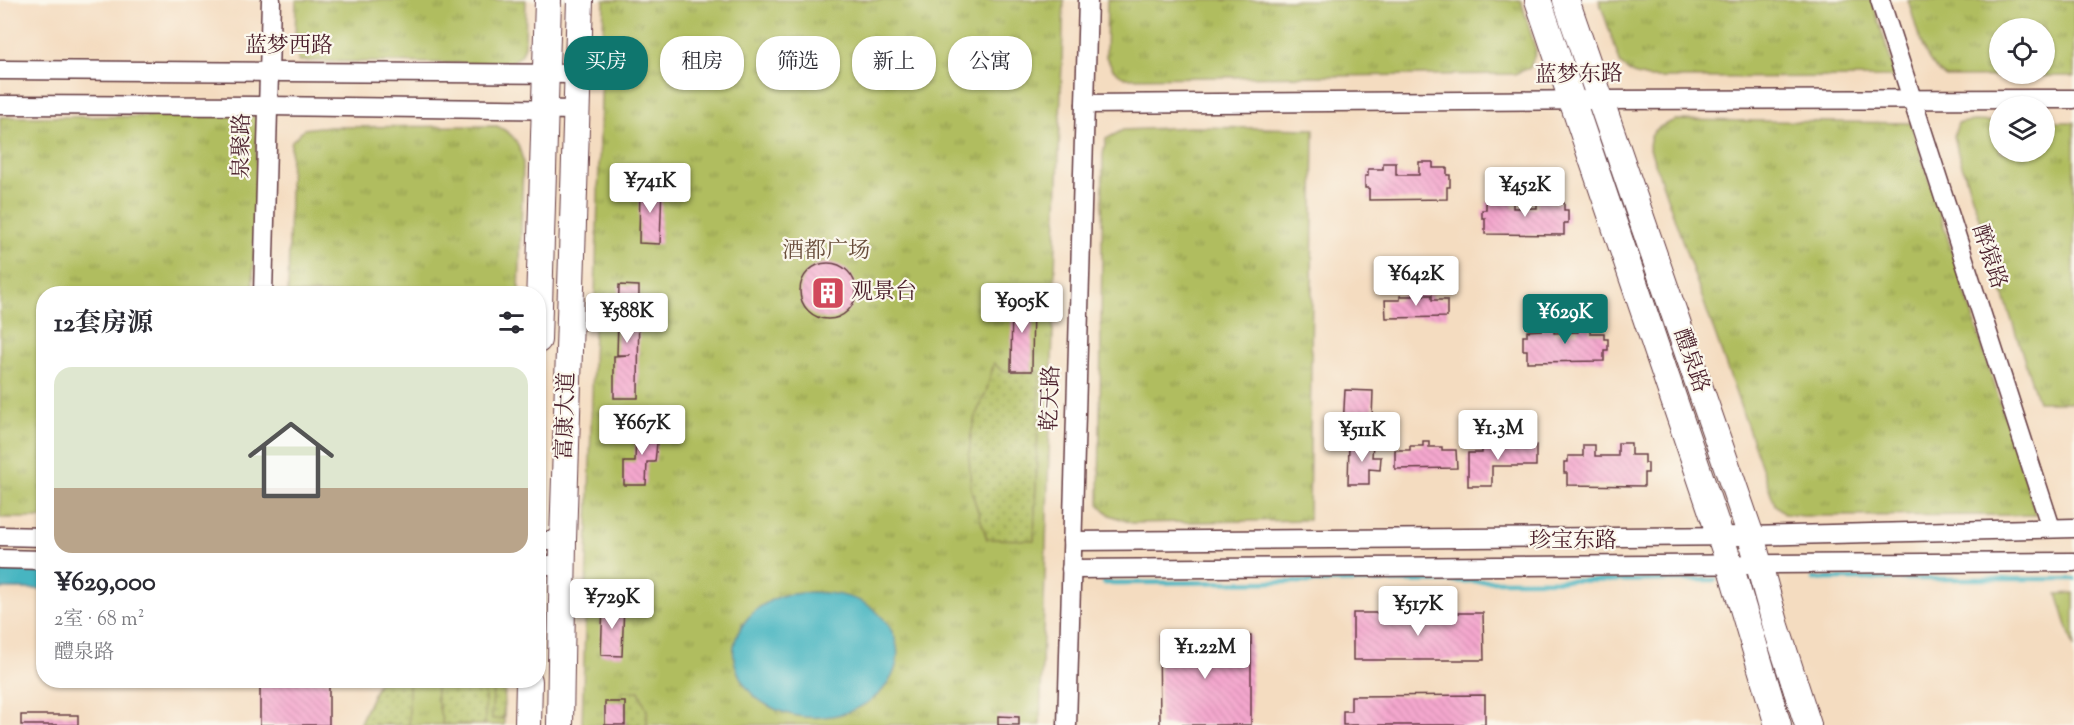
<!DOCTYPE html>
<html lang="zh">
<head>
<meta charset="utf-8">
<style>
  body { margin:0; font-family:"Sorts Mill Goudy","Noto Serif SC",serif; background:#f2f2f3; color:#2b2b33; height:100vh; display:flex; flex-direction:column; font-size:22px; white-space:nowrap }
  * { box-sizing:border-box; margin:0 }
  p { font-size:20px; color:#7c7c81 }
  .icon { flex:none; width:33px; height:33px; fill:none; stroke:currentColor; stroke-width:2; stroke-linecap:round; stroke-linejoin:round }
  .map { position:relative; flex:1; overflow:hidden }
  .drawer { position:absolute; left:36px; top:286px; width:510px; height:402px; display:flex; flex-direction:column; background:#fff; border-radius:24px; box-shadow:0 2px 4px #0004 }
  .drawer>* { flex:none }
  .banner { position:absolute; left:564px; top:36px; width:570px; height:54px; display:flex; gap:12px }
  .controls { position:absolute; left:1989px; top:18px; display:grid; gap:12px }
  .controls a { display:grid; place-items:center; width:66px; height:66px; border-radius:50%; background:#fff; box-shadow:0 2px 4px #0004; font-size:30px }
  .price { position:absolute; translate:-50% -51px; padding:0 14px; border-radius:6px; background:#fff; color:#222; font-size:20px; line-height:39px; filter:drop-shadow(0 2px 3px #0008) }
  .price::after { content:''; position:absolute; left:50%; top:36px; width:18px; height:14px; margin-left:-9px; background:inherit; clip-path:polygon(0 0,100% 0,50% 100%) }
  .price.selected { background:#0f766e; color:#fff }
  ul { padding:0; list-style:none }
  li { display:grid; align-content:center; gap:12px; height:318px; padding:0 18px }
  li+li { border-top:2px solid #e1e1e2 }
  li span { display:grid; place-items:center; height:186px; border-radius:18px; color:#555 }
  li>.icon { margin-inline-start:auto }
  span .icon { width:108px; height:108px; fill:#fffc; stroke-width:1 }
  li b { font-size:26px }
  h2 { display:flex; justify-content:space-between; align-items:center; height:72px; padding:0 18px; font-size:26px }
  .tag { padding:0 21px; border-radius:24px; background:#fff; box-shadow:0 2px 4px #0004; font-size:21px; line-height:54px }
  .tag.selected { background:#0f766e; color:#fff }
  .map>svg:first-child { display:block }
  .grass { fill:url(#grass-tufts); stroke:#7d6e45; stroke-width:1.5; fill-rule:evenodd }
  .garden { fill:url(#garden-dots); stroke:#7d6e45; stroke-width:1.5 }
  .water { fill:#47b5c1; stroke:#486a76; stroke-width:1.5 }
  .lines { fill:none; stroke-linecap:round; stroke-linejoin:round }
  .stream { stroke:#47b5c1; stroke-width:4.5 }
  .building { fill:url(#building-back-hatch) }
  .street-casing { stroke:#643b41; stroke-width:21 }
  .secondary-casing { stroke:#643b41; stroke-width:28 }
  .street { stroke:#fff; stroke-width:18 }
  .secondary { stroke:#fff; stroke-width:26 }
  .labels { text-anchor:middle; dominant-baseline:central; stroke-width:4.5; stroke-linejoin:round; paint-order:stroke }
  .street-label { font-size:22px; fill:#4a1f2b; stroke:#fbf7ec }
  .park-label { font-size:22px; fill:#694e3b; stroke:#fbf7ec }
  .poi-label { font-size:22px; fill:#4a1f2b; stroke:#fbf7ec; text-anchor:start }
</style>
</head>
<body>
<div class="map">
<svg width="2074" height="725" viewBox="0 0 2074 725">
  <defs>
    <pattern id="grass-tufts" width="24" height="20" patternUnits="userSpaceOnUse" patternTransform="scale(1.5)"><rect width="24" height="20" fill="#b0bd5f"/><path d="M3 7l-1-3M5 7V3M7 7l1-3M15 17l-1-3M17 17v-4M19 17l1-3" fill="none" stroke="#91994f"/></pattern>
    <pattern id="garden-dots" width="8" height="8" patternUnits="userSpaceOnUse" patternTransform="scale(1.5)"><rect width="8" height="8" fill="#b0bd5f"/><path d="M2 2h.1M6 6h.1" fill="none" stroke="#91994f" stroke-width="1.8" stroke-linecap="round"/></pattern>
    <pattern id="building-back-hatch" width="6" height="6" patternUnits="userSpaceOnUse" patternTransform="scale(1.5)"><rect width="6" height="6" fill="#f4a7ce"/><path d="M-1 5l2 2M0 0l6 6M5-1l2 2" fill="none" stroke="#d38fb1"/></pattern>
  </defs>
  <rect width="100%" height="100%" fill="#fbf7ec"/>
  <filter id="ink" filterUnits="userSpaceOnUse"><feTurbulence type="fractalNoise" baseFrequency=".0167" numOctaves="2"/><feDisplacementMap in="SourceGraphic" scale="12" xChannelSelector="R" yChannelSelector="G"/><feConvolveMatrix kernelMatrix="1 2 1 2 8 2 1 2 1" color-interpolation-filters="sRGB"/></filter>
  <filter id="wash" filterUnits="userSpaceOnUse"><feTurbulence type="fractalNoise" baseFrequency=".008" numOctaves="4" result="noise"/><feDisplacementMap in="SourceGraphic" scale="24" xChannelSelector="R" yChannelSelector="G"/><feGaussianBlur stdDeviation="1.35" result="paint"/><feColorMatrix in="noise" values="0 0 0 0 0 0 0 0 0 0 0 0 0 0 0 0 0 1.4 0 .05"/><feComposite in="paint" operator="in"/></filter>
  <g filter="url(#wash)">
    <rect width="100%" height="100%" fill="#f4dcc0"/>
    <g class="grass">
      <polygon points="296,0 526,0 525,46 521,56 509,64 299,61 295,44"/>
      <polygon points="604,0 1064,0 1040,725 582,725"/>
      <polygon points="1107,0 1521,0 1536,51 1530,68 1514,74 1125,78 1113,69 1106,57"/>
      <polygon points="1599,0 1872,0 1893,67 1894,77 1648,78 1633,74 1621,65"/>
      <path d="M1908 0H2074V76L1946 77C1921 62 1917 26 1908 0ZM2000 28H2044V74H2000Z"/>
      <polygon points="257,116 253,294 44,294 43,518 0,518 0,117"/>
      <path d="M1676 120 1911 123 2036 515 1803 516 1786 514 1775 505 1649 146C1650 129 1662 125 1676 120Z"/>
      <polygon points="1974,121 1999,122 2000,152 2044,152 2045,122 2074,122 2074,402 2038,402 1958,153 1954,136 1958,123"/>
      <path d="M497 126C515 135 518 141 523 161L519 294H288L291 142 304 129 319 127Z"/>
      <polygon points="1190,127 1314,129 1309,520 1132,523 1110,515 1099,504 1103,155 1106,139 1123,130"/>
      <polygon points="2074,593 2074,648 2057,594"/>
      <polygon points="379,681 505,681 504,725 359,725"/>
    </g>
    <g class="garden">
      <polygon points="994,363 1002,371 1040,372 1034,540 987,539 971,490 969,455 971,434 975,417 986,392"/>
      <polygon points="379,681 409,681 409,725 359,725"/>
      <polygon points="435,681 481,681 485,696 485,725 443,725 437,699"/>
      <polygon points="493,681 505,681 503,719 492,719"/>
      <polygon points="622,691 639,691 647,711 647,725 625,725 625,703 621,703"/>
    </g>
    <g class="water">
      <rect x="0" y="570" width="43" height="19"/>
      <path d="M812 592C834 593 860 596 877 612 923 655 885 708 832 716 795 722 751 708 737 670 731 655 733 640 742 626 751 612 764 602 781 596 791 593 802 593 812 592Z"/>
    </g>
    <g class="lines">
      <g class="stream">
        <polyline points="1813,579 2074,579"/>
        <polyline points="1104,583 1715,580"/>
      </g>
    </g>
    <g id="blocks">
      <g class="building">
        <polygon points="1419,162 1433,162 1433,168 1447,168 1447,175 1450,175 1450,187 1447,187 1447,199 1369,200 1369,188 1365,188 1365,176 1368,176 1368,169 1383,169 1383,163 1396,163 1396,175 1419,175"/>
        <polygon points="640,184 662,184 660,244 639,243"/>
        <polygon points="1537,196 1550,196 1550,203 1564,203 1564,210 1568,210 1568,223 1564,223 1564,235 1485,234 1485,218 1482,218 1482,210 1486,210 1486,202 1501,202 1501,198 1513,198 1513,208 1537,208"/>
        <circle cx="828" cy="291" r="28"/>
        <polygon points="619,285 639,286 638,398 614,398 614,356 630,355 617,355"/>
        <polygon points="1413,292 1423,292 1423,295 1432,295 1432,300 1447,300 1447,317 1386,318 1385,300 1400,300 1400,296 1413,296"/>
        <polygon points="1012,297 1033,297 1032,371 1011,371"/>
        <polygon points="1578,320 1590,320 1590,333 1604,333 1604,339 1608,339 1608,350 1604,350 1604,361 1527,362 1527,350 1523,350 1523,336 1527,336 1527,331 1542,330 1542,321 1554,321 1554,333 1578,332"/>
        <polygon points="1345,390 1373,391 1372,419 1364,419 1364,428 1343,427"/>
        <polygon points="647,424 659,424 655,462 647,462 646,485 624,485 624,462 635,462 636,430 647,430"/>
        <polygon points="1423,441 1429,441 1429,447 1442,447 1442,450 1456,450 1457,468 1395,469 1395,450 1410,450 1410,446 1423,446"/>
        <polygon points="1349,443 1373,443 1372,457 1381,457 1380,470 1369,469 1369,484 1348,484"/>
        <polygon points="1618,443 1631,443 1631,455 1645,455 1645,463 1648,463 1648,473 1644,473 1644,486 1567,485 1567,473 1564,473 1564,462 1568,462 1568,456 1583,456 1583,445 1595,445 1595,456 1618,456"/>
        <polygon points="1482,445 1536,445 1536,466 1492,466 1492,486 1468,486 1468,453 1482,453"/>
        <polygon points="603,603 624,604 622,656 601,655"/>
        <polygon points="1353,613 1483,613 1484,660 1353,660"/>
        <polygon points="1159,635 1251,635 1251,725 1160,725"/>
        <rect x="260" y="681" width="69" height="44"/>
        <polygon points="1485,695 1485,725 1343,725 1343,711 1351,711 1351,696"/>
        <rect x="605" y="702" width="20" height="23"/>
        <rect x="21" y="715" width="57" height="10"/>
        <polygon points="998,716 1019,717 1019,725 998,725"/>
      </g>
    </g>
  </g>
  <g filter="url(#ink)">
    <use href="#blocks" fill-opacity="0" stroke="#643b41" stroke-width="1.5"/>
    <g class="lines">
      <g class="street-casing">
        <g id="street">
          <polyline points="1880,0 2051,528"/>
          <polyline points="0,70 578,74"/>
          <polyline points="1085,104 1600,100 2074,99"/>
          <polyline points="0,105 268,106 577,110"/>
          <polyline points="263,294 271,0"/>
          <polyline points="0,536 44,537"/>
          <polyline points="538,541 563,541"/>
          <polyline points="1072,541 1751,536 2074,528"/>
          <polyline points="0,559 44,560"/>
          <polyline points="538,565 563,565"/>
          <polyline points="1071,569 2074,562"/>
          <polyline points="1067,725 1088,0"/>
        </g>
      </g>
      <g class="secondary-casing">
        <g id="secondary">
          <polyline points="1538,0 1730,565 1778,725"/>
          <polyline points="1566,0 1751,536 1776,626 1808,725"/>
          <polyline points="538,340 548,0"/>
          <polyline points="528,725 529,681"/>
          <polyline points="560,725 563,541 580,0"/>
        </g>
      </g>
      <use href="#street" class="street"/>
      <use href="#secondary" class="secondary"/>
    </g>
  </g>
  <defs>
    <g id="building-square" transform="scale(1.725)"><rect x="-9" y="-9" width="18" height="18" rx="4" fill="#d1495b" stroke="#fbf7ec"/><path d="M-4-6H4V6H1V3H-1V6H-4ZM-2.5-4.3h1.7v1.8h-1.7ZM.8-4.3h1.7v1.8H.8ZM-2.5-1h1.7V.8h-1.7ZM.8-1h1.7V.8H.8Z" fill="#fff"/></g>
  </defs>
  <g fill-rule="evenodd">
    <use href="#building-square" x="828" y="293"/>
  </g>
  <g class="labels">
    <g class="street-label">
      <text x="289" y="47">蓝梦西路</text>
      <text transform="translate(1579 76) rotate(-1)">蓝梦东路</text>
      <text transform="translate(243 146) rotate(-89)">泉聚路</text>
      <text transform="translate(1988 257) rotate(72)">醉猿路</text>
      <text transform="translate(1690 361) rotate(71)">醴泉路</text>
      <text transform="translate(1052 398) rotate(-88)">乾天路</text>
      <text transform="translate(567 416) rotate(-88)">富康大道</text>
      <text x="1573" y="542">珍宝东路</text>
    </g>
    <g class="park-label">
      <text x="826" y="252">酒都广场</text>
    </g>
    <g class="poi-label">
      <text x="851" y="293">观景台</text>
    </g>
  </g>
</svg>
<div class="controls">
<a><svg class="icon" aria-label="locate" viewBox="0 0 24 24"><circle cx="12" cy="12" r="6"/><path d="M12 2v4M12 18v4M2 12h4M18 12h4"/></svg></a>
<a><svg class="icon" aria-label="layers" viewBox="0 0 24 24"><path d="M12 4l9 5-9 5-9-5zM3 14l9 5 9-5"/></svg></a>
</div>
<b class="price" style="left:650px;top:214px">¥741K</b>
<b class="price" style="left:1525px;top:218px">¥452K</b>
<b class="price" style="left:1416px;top:307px">¥642K</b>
<b class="price" style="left:1022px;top:334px">¥905K</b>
<b class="price" style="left:627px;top:344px">¥588K</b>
<b class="price selected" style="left:1565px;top:345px">¥629K</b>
<b class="price" style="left:642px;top:456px">¥667K</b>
<b class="price" style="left:1498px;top:461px">¥1.3M</b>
<b class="price" style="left:1362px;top:463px">¥511K</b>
<b class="price" style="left:612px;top:630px">¥729K</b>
<b class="price" style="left:1418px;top:637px">¥517K</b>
<b class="price" style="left:1205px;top:680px">¥1.22M</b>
<div class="banner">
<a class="tag selected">买房</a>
<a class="tag">租房</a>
<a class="tag">筛选</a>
<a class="tag">新上</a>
<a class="tag">公寓</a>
</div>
<section class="drawer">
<h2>12套房源<svg class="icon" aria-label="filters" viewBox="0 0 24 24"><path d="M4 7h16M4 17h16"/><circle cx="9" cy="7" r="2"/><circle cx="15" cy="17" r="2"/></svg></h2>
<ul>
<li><span style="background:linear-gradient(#dfe7d0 65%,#b9a48a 0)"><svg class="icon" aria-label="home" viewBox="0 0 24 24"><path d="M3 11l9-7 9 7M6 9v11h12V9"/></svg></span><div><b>¥629,000</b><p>2室 · 68 m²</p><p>醴泉路</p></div></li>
</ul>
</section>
</div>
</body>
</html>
